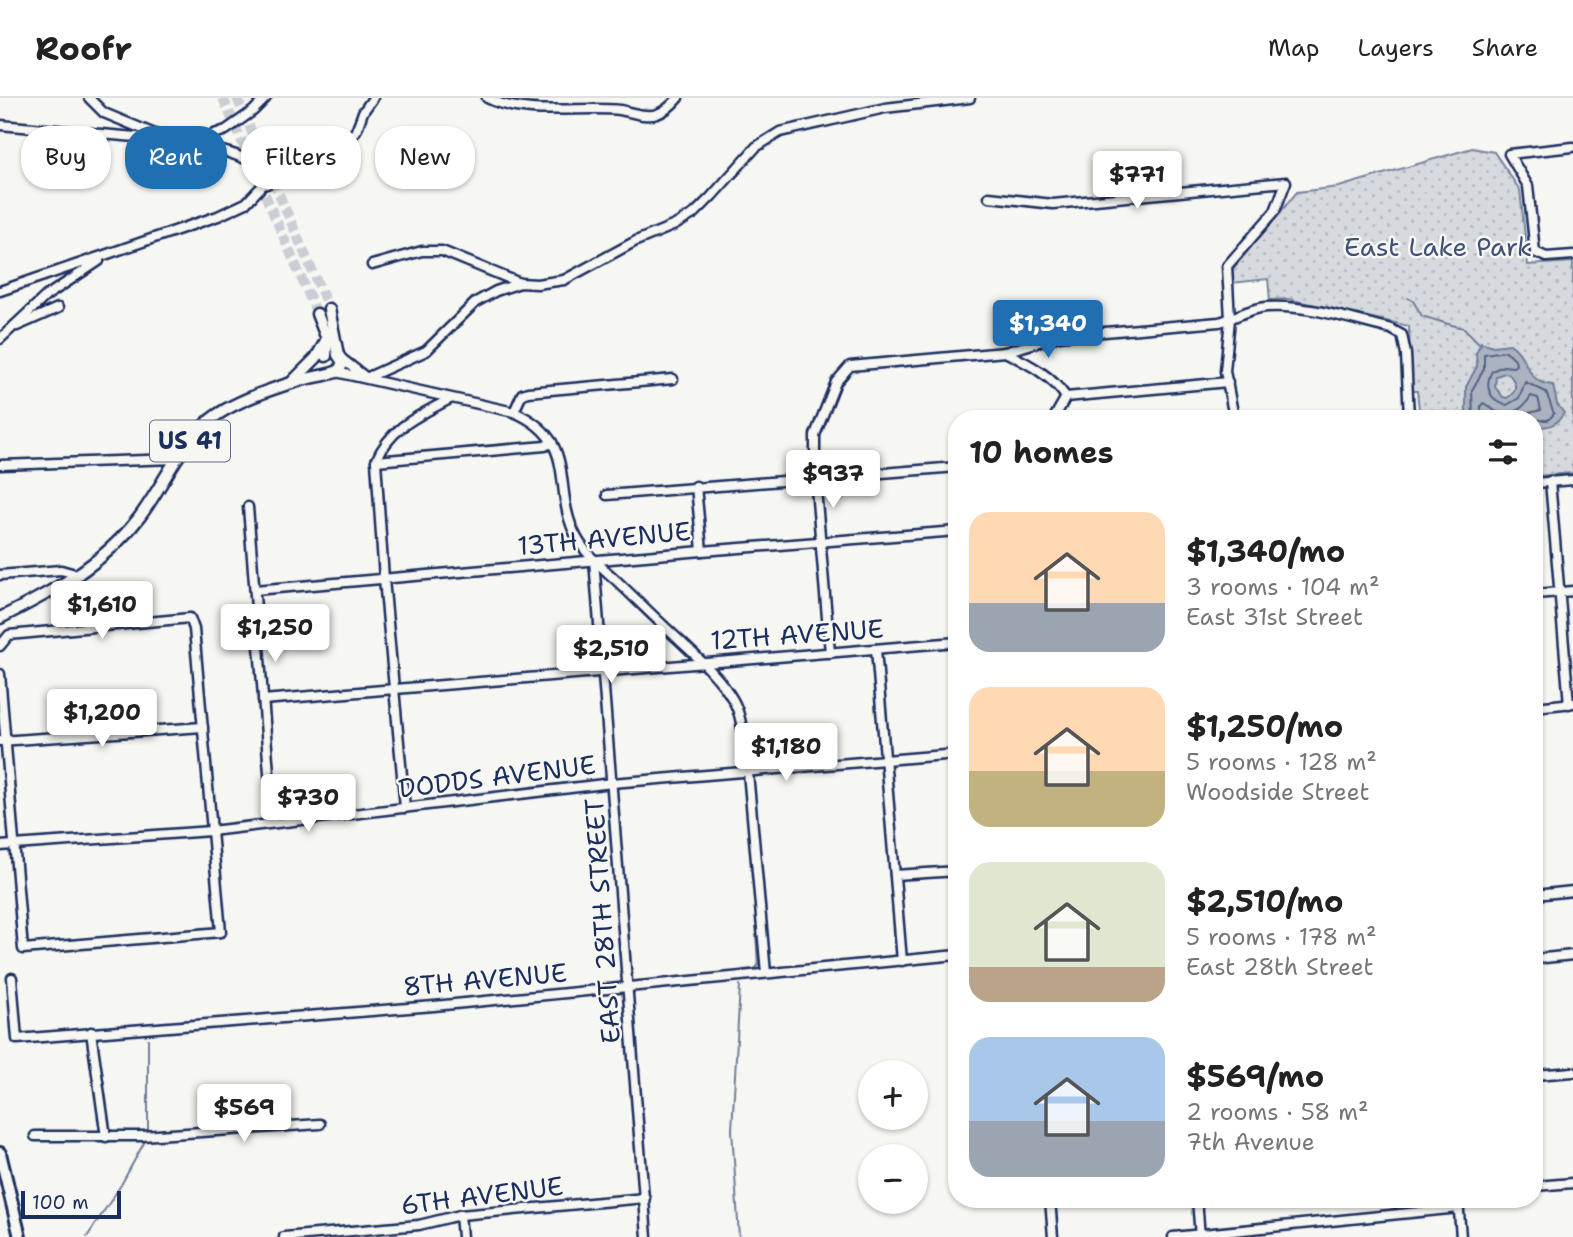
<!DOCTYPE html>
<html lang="en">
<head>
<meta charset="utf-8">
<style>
  body { margin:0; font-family:"Shantell Sans",sans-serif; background:#f2f2f2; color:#222; height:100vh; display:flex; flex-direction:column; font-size:26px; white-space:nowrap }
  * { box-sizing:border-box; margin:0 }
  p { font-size:23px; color:#767676 }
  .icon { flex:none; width:38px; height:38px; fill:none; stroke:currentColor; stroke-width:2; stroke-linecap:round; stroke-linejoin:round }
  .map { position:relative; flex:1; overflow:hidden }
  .drawer { position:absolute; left:948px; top:312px; width:595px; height:798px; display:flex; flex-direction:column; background:#fff; border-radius:28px; box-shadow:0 2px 5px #0004 }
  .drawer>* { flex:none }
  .hud { position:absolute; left:21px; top:28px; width:665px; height:63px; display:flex; gap:14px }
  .controls { position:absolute; left:858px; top:962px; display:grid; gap:14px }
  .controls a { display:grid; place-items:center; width:70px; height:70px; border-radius:50%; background:#fff; box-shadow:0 2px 5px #0004; font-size:35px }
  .scale { position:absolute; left:21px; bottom:18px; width:100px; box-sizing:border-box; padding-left:7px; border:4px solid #1b2f5e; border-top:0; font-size:19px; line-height:24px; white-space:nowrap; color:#1b2f5e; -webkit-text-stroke:5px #f6f6f2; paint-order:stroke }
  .price { position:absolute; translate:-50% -60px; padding:0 16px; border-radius:7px; background:#fff; color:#222; font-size:23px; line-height:46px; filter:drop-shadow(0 2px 4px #0008) }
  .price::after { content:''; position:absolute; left:50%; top:42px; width:21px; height:16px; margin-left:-10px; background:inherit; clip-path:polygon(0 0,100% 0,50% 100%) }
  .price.on { background:#1f6fb2; color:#fff }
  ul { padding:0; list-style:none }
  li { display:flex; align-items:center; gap:21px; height:175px; padding:0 21px }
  li span { display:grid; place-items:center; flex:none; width:196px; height:140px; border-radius:21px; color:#555 }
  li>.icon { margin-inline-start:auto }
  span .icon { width:84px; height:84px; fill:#fffc; stroke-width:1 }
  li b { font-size:30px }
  h2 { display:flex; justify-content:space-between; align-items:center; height:84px; padding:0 21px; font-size:30px }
  .tag { padding:0 24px; border-radius:28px; background:#fff; box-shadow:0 2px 5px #0004; font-size:24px; line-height:63px }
  .tag.on { background:#1f6fb2; color:#fff }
  header { display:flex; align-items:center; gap:42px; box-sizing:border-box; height:98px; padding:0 35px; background:#fff; border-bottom:2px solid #e0e0e0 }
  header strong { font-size:33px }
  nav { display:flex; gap:38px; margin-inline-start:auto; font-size:24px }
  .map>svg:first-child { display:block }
  .park { fill:url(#park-dots); stroke:#78849e; stroke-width:2 }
  .water { fill:#abb2c0; stroke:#717e99; stroke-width:2; fill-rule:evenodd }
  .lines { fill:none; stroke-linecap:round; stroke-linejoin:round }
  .shore { stroke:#556385; stroke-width:2 }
  .stream { stroke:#717e99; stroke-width:2 }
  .major-tunnel { stroke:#caced4; stroke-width:10; stroke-dasharray:10 5; stroke-linecap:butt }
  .minor-casing { stroke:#1b2f5e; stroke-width:13 }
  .major-casing { stroke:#1b2f5e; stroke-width:15 }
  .highway-casing { stroke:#1b2f5e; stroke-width:16 }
  .minor { stroke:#f6f6f2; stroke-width:8 }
  .major { stroke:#f6f6f2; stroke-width:10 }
  .highway { stroke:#f6f6f2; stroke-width:10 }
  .labels { text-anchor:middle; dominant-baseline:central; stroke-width:5; stroke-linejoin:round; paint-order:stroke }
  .shield { fill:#f6f6f2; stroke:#5d6b8a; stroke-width:2 }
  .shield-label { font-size:24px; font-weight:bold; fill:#1b2f5e }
  .park-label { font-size:26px; fill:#405177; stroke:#f6f6f2 }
  .street-label { font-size:26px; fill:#1b2f5e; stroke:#f6f6f2 }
</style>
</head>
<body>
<header>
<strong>Roofr</strong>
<nav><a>Map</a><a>Layers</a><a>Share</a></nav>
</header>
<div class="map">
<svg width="1573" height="1139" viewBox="0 0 1573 1139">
  <defs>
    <pattern id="park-dots" width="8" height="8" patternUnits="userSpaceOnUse" patternTransform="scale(1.75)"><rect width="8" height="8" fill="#d6d9dd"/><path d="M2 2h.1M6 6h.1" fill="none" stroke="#b7bbc0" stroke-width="1.8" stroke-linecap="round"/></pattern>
  </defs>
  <rect width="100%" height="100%" fill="#f6f6f2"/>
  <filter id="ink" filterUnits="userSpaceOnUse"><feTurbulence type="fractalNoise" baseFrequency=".0143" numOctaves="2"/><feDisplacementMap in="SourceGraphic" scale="14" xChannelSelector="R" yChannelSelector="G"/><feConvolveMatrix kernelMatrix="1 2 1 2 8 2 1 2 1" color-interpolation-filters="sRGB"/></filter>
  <g filter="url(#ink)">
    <polygon class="park" points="1472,50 1494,54 1520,92 1528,167 1573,164 1573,375 1535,378 1535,320 1420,320 1417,293 1411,293 1409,228 1288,201 1270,202 1268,181 1232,185 1231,173 1297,94 1339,89"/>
    <path class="water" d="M1481 244 1493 248 1510 246C1529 258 1525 286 1553 287L1557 306 1564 315C1556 328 1549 329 1535 329V320H1466V289L1477 268 1476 255ZM1505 275 1509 276C1516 285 1519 293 1507 300L1503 299 1495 289 1496 278Z"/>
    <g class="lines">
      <g class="shore">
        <path d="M1473 320 1472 292 1484 271V256L1506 253 1515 261 1516 267 1513 269 1503 268 1492 273C1484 288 1489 303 1507 307L1519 300 1525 284 1546 294 1554 316 1548 322H1535"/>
        <path d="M1481 320V308L1483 305C1488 307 1492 312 1497 314 1512 319 1524 310 1531 298L1538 300 1541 312 1529 315 1523 320"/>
      </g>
      <g class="stream">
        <path d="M1408 200 1413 203 1422 218C1436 222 1449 227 1464 230L1481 247"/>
        <polyline points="743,872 754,871 758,868 756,837"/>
        <polyline points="148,1034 148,941"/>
        <polyline points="953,1066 957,1060"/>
        <polyline points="87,1139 121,1087 145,1043"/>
        <polyline points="739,1139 732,1032 740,887"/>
      </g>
      <g class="major-tunnel">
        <polyline points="223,0 317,216"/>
        <polyline points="237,0 329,211"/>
      </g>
      <g class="minor-casing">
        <g id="minor">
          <polyline points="89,0 104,15 162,39"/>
          <path d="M487 0C524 19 579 8 620 12 631 14 646 20 657 16 666 13 672 7 678 0"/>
          <polyline points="0,27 169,42 197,42 226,32 253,13 266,0"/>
          <path d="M184 46C205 49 245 55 259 70 263 74 265 81 267 86"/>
          <polyline points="1573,49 1509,56 1528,88 1535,154 1546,159 1573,157"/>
          <polyline points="989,99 1053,106 1286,84 1275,113 1227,168 1230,221 1225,273 1234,320"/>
          <polyline points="372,167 422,153 442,153 520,185"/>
          <polyline points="0,193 218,118 246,105 263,87 332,56 348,45 357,31 363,14 373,0"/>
          <polyline points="17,228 58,210"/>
          <polyline points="0,241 46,198 99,163"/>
          <path d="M1005 254C1029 266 1051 277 1066 299"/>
          <polyline points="342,261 364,278"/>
          <path d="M336 274 514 314C581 343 550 391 577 440 586 457 603 470 617 483 638 503 658 523 679 542 698 560 720 579 733 602 745 623 742 650 748 674L766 875"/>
          <polyline points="366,280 426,253 476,204 496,193 520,185 537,186 564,182 636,143 675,127 695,115 711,99 756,49 780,34 885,10 970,0"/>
          <polyline points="1066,299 1228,284"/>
          <polyline points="514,314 522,296 528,294 673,281"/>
          <polyline points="1054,320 1066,299"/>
          <polyline points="376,363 545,348 552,344"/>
          <polyline points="0,367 175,361"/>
          <polyline points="1550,383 1569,606"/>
          <polyline points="1535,385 1573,382"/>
          <polyline points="696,388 702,453"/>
          <polyline points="607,397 957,369"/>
          <polyline points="248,409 273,725"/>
          <polyline points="594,462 647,1139"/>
          <polyline points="0,477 61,472 79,477"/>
          <polyline points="255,492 702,453 957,433"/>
          <polyline points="1535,496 1573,493"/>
          <polyline points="0,548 9,537 190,520 194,531 221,834 23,851 0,576"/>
          <polyline points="876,551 902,863"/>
          <path d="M830 555 815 379V337L836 284 850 268 1005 254 1059 238 1219 224C1235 220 1248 211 1266 209 1307 206 1352 222 1391 231L1402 237 1406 256 1409 320"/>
          <polyline points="263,602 957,544"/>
          <polyline points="1535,609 1573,605"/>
          <polyline points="0,643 203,629"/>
          <path d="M405 710 384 481 376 363C390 329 420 317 450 301"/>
          <polyline points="0,748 211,733 612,685 957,656"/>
          <polyline points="895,777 957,773"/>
          <polyline points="1535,797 1573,793"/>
          <polyline points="1535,861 1573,857"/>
          <polyline points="12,880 17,941 434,908 957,857"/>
          <polyline points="91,934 106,1039"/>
          <polyline points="1535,977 1573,974"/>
          <polyline points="35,1038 142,1038 320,1026"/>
          <polyline points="1535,1088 1573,1085"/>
          <polyline points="1050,1101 1053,1139"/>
          <polyline points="1197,1101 1200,1139"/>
          <polyline points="1458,1101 1461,1139"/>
          <polyline points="460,1117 462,1139"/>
          <polyline points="284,1139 419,1127 460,1117 645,1100"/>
          <polyline points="1173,1139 1459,1110"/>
        </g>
      </g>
      <g class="major-casing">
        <g id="major">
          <polyline points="317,216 327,241 326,258"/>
          <polyline points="293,283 316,260 327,241"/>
          <path d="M0 520C52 494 101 468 138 421 163 389 177 349 210 322 231 305 271 291 298 283 311 279 326 278 339 273L343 264 338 257 329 211"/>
        </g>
      </g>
      <g class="highway-casing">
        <polyline id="highway" points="0,1055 20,1139"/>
      </g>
      <use href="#minor" class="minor"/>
      <use href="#major" class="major"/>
      <use href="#highway" class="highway"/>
    </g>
  </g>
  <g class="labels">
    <rect class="shield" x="150" y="322.5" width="80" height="41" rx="5"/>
    <g class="shield-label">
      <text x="190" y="343">US 41</text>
    </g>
    <g class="park-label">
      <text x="1438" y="148">East Lake Park</text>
    </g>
    <g class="street-label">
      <text transform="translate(604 440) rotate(-5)">13TH AVENUE</text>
      <text transform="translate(797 536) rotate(-4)">12TH AVENUE</text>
      <text transform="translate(497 678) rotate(-7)">DODDS AVENUE</text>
      <text transform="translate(602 823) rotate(-94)">EAST 28TH STREET</text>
      <text transform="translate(485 881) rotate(-5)">8TH AVENUE</text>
      <text transform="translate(482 1097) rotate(-7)">6TH AVENUE</text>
    </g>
  </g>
</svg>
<div class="controls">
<a>+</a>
<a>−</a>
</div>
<div class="scale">100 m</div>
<b class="price" style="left:1137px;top:113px">$771</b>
<b class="price on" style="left:1048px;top:262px">$1,340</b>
<b class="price" style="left:833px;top:412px">$937</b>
<b class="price" style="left:102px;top:543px">$1,610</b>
<b class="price" style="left:275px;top:566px">$1,250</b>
<b class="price" style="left:611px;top:587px">$2,510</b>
<b class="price" style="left:102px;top:651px">$1,200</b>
<b class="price" style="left:786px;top:685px">$1,180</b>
<b class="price" style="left:308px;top:736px">$730</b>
<b class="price" style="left:244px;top:1046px">$569</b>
<div class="hud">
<a class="tag">Buy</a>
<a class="tag on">Rent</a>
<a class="tag">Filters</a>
<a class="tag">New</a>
</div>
<section class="drawer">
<h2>10 homes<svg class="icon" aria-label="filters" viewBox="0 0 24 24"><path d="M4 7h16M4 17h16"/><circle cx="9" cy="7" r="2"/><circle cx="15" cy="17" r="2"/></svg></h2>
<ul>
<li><span style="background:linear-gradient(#ffd9b3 65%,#9aa5b1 0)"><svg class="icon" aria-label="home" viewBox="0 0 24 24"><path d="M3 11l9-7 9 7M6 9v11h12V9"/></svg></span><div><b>$1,340/mo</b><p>3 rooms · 104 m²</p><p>East 31st Street</p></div></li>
<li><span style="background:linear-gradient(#ffd9b3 60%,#c2b280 0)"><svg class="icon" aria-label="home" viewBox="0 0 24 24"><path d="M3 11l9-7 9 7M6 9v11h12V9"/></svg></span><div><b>$1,250/mo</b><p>5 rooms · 128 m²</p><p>Woodside Street</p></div></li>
<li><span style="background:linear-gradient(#dfe7d0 75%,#b9a48a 0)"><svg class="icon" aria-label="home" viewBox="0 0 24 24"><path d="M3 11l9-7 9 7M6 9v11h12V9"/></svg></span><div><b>$2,510/mo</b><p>5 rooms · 178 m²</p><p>East 28th Street</p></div></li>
<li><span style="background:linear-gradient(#a9c7e8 60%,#9aa5b1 0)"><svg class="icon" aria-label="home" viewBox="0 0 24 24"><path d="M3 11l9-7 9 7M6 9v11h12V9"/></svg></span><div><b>$569/mo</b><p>2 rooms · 58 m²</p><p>7th Avenue</p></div></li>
</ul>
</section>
</div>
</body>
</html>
